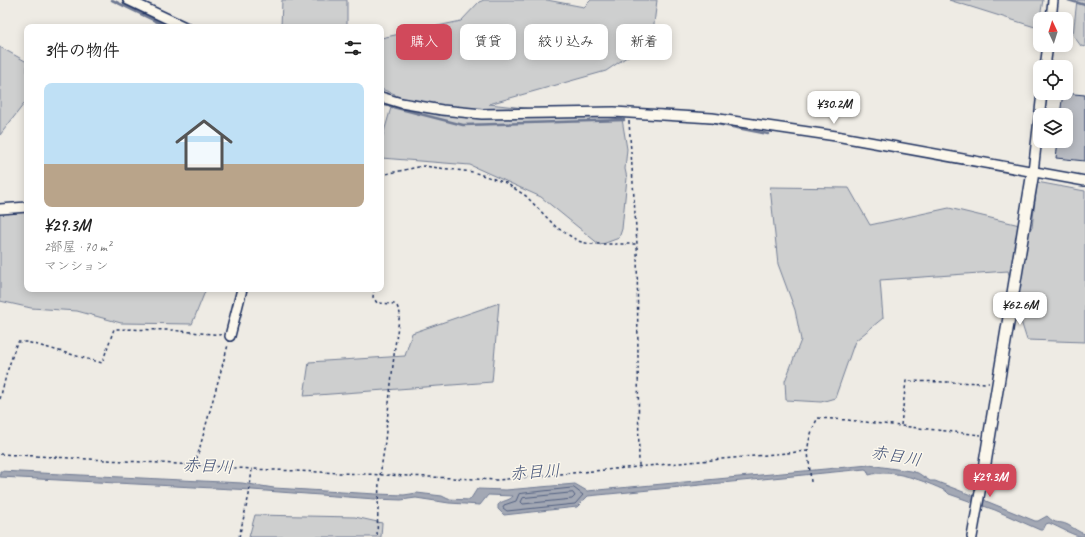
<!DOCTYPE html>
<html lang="ja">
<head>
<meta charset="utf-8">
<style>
  body { margin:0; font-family:Caveat,"Klee One",sans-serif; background:#f2f2f2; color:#222; height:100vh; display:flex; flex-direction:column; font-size:15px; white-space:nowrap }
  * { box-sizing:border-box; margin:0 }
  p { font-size:13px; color:#767676 }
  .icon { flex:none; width:22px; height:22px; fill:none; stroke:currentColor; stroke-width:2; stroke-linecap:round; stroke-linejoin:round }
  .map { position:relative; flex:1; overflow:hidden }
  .side { position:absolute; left:24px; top:24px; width:360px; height:268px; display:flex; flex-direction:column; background:#fff; border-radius:8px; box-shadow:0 2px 10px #0003 }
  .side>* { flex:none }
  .guide { position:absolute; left:396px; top:24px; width:380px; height:36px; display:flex; gap:8px }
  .needle { width:26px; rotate:356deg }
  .buttons { position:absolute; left:1033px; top:12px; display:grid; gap:8px }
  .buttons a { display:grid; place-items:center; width:40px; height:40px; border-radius:8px; background:#fff; box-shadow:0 2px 10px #0003; font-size:20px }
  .price { position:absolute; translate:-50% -34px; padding:0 9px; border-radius:8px; background:#fff; color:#222; font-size:13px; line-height:26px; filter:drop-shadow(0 1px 2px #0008) }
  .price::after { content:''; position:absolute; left:50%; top:24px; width:12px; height:9px; margin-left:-6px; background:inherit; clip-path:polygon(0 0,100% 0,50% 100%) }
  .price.on { background:#d1495b; color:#fff }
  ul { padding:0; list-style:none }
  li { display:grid; align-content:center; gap:8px; height:212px; padding:0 20px }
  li+li { border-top:1px solid #e0e0e0 }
  li span { display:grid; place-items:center; height:124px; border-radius:8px; color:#555 }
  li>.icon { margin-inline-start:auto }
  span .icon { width:72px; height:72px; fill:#fffc; stroke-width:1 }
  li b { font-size:17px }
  h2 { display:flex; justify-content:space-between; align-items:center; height:48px; padding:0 20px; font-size:17px }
  .pill { padding:0 14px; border-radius:8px; background:#fff; box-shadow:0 2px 10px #0003; font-size:14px; line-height:36px }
  .pill.on { background:#d1495b; color:#fff }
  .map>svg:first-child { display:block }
  .green { fill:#cecfcf; stroke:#747f96 }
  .water { fill:#a3a8b4; stroke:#6d7892 }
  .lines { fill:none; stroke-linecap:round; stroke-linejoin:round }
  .shore { stroke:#515f80; stroke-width:1 }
  .stream { stroke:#6d7892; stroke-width:2.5 }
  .building { fill:#b9bcc3; stroke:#1b2f5e }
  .minor-casing { stroke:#1b2f5e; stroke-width:12 }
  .tertiary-casing { stroke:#1b2f5e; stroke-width:14 }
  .path { stroke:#1b2f5e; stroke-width:1.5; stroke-dasharray:3 3; stroke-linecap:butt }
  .minor { stroke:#fbf7ec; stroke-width:9 }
  .tertiary { stroke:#fbf7ec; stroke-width:11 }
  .labels { text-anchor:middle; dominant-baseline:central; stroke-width:3; stroke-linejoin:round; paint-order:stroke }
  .water-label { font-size:17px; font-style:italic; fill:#445378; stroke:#fbf7ec }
</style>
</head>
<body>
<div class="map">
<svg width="1085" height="537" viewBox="0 0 1085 537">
  <rect width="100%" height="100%" fill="#eeebe4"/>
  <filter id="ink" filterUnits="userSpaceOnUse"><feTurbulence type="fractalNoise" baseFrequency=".025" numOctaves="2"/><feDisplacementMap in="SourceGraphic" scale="8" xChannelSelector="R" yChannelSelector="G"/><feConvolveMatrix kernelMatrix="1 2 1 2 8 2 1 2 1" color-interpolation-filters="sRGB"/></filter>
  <g filter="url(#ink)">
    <g class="green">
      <polygon points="282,0 347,0 347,27 281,27"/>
      <polygon points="484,0 547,0 584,7 591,0 657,0 652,40 606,71 489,104 622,119 627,149 625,169 627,178 622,229 619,238 600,245 541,197 470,165 381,158 381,142 395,94 381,89 381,38 461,21 479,2"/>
      <polygon points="949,0 1043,0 1038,28"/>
      <polygon points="1077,0 1085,0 1085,47 1081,46 1073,35"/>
      <polygon points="0,47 27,62 27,100 0,135"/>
      <polygon points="1037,182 1085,191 1085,342 1027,340 1018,312 1008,271 880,280 883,318 855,341 835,398 821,402 786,400 785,381 801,340 795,310 778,264 770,187 849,188 870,225 949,208 1032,228"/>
      <polygon points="0,208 27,210 27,289 206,289 192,324 121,323 77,311 31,308 0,301"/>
      <polygon points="499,303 492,382 304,396 309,362 405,356 412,333"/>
      <polygon points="255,515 355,517 382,523 381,537 249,537"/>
    </g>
    <path class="water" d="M869 465 910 471 918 473 930 481H935L971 495H976L983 497 986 501 1035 521H1038L1047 516C1057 526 1058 520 1068 525 1074 528 1078 532 1085 534V537C1075 537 1059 527 1049 523L1046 524 1043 530H1040L995 510 949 494 946 491C924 481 893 468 869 475L867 470 865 469 588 496 577 507 504 515 498 509V505C502 500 510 501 513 496L488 495 480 505 449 503 416 498 401 500 375 499 252 490 0 477V471L242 483 274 488 376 494 404 495 417 493 442 496 448 499 470 500 477 489 506 490 575 484 587 491Z"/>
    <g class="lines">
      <g class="shore">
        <polygon points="574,488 583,495 575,504 507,511 503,508 504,505 516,501 519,494"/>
        <polygon points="573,493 575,496 572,499 523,504 521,502 523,498"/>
      </g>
      <g class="stream">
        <polyline points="112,0 168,27"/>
        <polyline points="1068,0 1085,5"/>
        <polyline points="381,104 463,125 624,120"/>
        <polyline points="707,122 768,134"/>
      </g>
    </g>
    <polygon class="building" points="1063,93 1085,95 1085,161 1056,158 1058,141 1066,141 1066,115 1060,115"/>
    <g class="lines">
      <g class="minor-casing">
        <g id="minor">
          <polyline points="128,0 185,27"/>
          <polyline points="1051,19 1053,0"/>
          <polyline points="1045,67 1048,45"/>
          <polyline points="381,97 401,103 442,110 482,114 614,112 712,118 836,136 1085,181"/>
          <polyline points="1033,172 1042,93"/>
          <polyline points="0,209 27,207"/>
          <polyline points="230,336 242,289"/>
          <polyline points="972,537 983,475"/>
        </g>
      </g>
      <g class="tertiary-casing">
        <polyline id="tertiary" points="983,475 1033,172"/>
      </g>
      <g class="path">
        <polyline points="629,121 637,244 639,467"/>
        <polyline points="381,175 423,166 473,172 506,183 526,196 556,227 578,241 590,244 637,244"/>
        <polyline points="374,289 373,297 377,303 394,304 397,306 400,313 395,346 384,450 379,482 377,537"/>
        <polyline points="0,399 7,372 17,342 27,342 102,363 114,329 170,330 222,335"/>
        <polyline points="901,425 906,381 989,383"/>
        <polyline points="0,454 195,465 252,469"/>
        <polyline points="195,465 228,345"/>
        <path d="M811 482C810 472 809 462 808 452 807 443 813 426 818 418L847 420 981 435"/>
        <polyline points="239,537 249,495 252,469 497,480 808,451"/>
      </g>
      <use href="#minor" class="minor"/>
      <use href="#tertiary" class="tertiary"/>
    </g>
  </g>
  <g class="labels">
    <g class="water-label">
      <text transform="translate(896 456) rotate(10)">赤目川</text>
      <text transform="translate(208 466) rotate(3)">赤目川</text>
      <text transform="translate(535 472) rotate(-4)">赤目川</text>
    </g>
  </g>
</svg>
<div class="buttons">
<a><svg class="needle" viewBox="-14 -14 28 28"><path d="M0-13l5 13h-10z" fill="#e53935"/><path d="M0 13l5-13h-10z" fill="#767676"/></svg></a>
<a><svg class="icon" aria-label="locate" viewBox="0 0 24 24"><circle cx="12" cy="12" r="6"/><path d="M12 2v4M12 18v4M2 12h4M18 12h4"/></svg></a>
<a><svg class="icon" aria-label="layers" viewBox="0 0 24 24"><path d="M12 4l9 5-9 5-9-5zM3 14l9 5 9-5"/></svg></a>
</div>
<b class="price" style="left:834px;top:125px">¥30.2M</b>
<b class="price" style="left:1020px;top:326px">¥62.6M</b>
<b class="price on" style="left:990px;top:498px">¥29.3M</b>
<div class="guide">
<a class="pill on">購入</a>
<a class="pill">賃貸</a>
<a class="pill">絞り込み</a>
<a class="pill">新着</a>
</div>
<section class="side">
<h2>3件の物件<svg class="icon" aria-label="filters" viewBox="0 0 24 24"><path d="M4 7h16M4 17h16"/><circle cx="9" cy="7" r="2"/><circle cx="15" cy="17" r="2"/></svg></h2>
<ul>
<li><span style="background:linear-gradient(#bfe0f5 65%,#b9a48a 0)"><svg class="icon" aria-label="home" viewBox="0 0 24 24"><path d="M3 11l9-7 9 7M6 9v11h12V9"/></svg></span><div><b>¥29.3M</b><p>2部屋 · 70 m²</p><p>マンション</p></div></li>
</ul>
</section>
</div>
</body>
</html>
